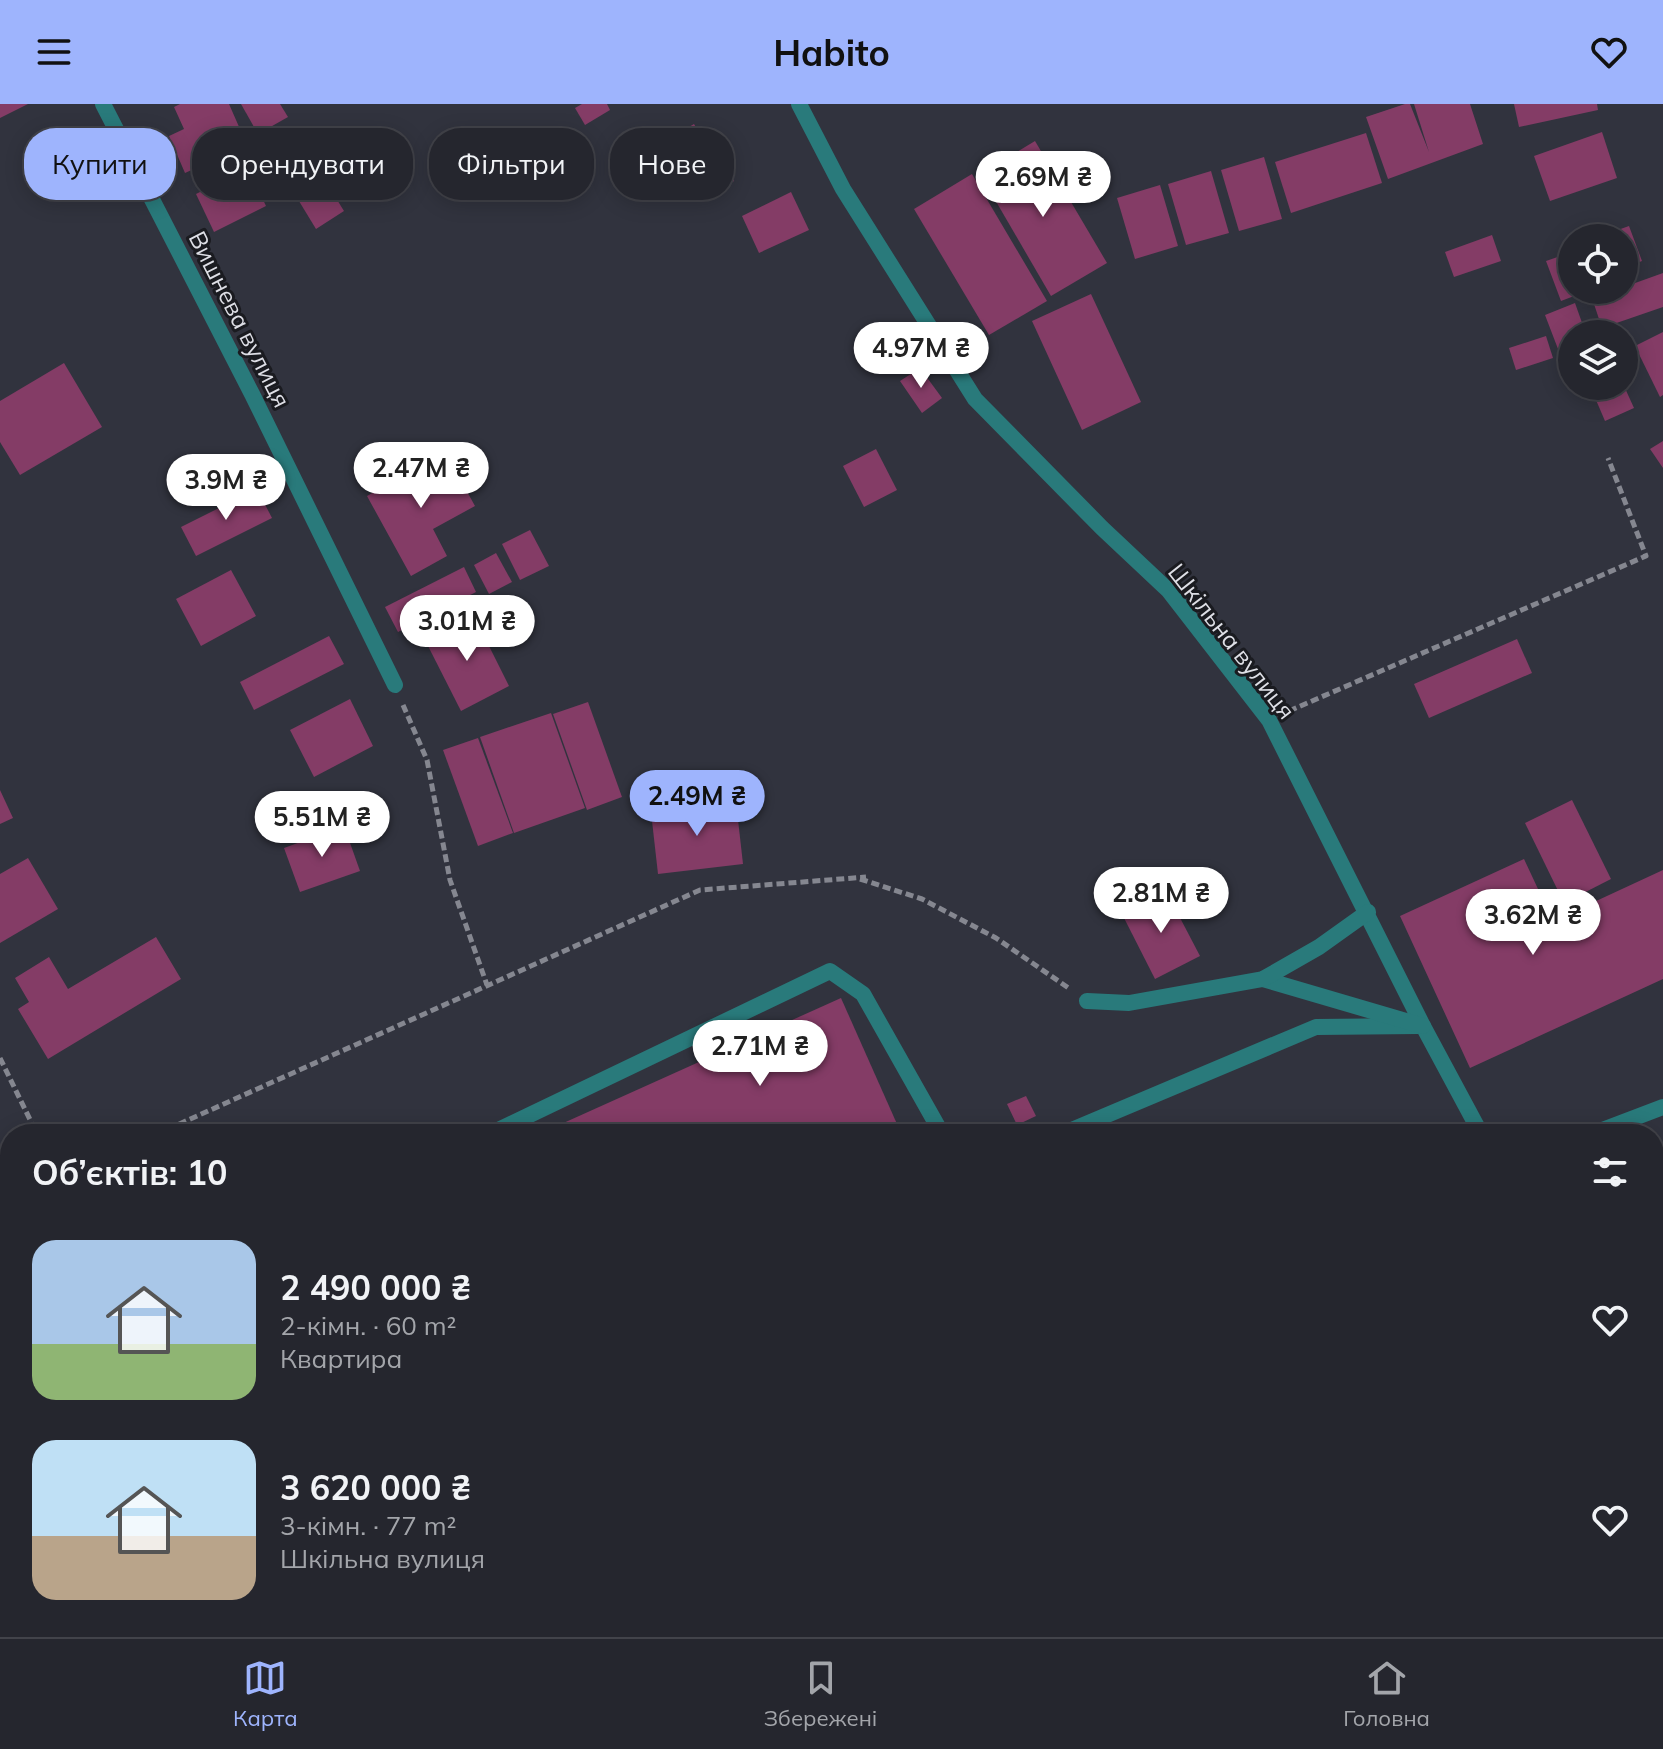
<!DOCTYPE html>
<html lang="uk">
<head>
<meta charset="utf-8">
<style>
  body { margin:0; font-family:Mulish,sans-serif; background:#31323a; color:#f1f3f6; height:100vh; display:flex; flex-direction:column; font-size:30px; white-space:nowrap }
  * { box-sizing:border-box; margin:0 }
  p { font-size:26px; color:#a3a5aa }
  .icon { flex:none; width:44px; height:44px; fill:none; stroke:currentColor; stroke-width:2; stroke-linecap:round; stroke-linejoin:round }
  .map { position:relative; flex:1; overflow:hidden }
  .drawer { position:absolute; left:0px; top:1020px; width:1664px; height:514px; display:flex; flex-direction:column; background:#25262e; border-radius:32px 32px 0 0; box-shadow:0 4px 20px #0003,0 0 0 2px #42434a }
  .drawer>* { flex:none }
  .top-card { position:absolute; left:24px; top:24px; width:800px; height:72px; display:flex; gap:16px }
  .fabs { position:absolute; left:1558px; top:120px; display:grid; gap:16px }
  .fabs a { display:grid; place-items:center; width:80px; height:80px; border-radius:50%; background:#25262e; box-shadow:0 4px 20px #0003,0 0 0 2px #42434a; font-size:40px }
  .price { position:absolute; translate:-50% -68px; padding:0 18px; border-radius:28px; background:#fff; color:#222; font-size:26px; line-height:52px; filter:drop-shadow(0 2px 4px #0008) }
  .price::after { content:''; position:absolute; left:50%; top:48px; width:24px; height:18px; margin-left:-12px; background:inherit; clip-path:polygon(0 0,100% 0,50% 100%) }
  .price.selected { background:#9eb4fd; color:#111 }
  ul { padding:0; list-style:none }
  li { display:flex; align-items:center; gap:24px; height:200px; padding:0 32px }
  li span { display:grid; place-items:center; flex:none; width:224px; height:160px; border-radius:24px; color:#555 }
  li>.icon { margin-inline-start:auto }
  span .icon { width:96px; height:96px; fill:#fffc; stroke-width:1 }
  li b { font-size:34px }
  h2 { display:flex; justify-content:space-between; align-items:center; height:96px; padding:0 32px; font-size:34px }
  .pill { padding:0 28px; border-radius:32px; background:#25262e; box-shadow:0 4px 20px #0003,0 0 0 2px #42434a; font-size:28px; line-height:72px }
  .pill.selected { background:#9eb4fd; color:#111 }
  header { display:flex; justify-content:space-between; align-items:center; height:104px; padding:0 32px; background:#9eb4fd; color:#111; font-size:36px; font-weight:700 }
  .tabs { display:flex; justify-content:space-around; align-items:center; height:112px; border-top:2px solid #42434a; background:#25262e; font-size:22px; color:#a3a5aa }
  .tabs a { display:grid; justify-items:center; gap:4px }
  .tabs .selected { color:#9eb4fd }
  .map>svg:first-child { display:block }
  .building { fill:#843c66 }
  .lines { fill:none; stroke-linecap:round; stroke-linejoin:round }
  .path { stroke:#858790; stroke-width:5; stroke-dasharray:8 4; stroke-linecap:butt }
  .lane { stroke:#297a7b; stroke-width:16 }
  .street { stroke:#297a7b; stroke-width:16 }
  .labels { text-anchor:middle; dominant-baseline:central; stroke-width:6; stroke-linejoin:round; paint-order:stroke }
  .street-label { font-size:24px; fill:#dedfe6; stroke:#1a1b20 }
</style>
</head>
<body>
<header><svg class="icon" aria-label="menu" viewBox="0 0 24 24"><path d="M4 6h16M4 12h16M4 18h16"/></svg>Habito<svg class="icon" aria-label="heart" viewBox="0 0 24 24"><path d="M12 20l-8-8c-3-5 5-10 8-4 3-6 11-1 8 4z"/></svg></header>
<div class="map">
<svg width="1663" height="1533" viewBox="0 0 1663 1533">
  <rect width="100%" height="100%" fill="#31333e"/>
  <g class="building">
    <polygon points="0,0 28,0 0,14"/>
    <polygon points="180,0 229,0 247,41 185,69 169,32 184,25 174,3"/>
    <polygon points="241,0 280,0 288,13 258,30"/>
    <polygon points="582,0 607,0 610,6 585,21 575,4"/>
    <polygon points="1405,0 1410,0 1429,48 1414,0 1470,0 1483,40 1388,75 1366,13"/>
    <polygon points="1514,0 1597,0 1598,6 1519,23"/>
    <polygon points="694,20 709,46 662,72 648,47"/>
    <polygon points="1602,28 1617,74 1550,97 1534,52"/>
    <polygon points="1366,29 1382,79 1291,109 1275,58"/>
    <polygon points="1035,37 1107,159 1051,192 980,70"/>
    <polygon points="305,44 344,107 316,125 277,61"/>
    <polygon points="1264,53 1282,115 1239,127 1221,66"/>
    <polygon points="723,55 734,77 697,98 685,76"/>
    <polygon points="248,64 266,102 214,128 196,90"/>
    <polygon points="1211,67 1229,129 1186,141 1168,80"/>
    <polygon points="972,70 1047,197 989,231 914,105"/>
    <polygon points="1160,81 1178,142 1135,155 1117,94"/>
    <polygon points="791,88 809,126 759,149 742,112"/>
    <polygon points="1629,122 1642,157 1624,164 1624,134 1595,134"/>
    <polygon points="1492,131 1501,157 1454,173 1445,148"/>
    <polygon points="1572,148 1572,186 1590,186 1561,197 1546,157"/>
    <polygon points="1663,169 1663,203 1602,224 1592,194 1615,186 1624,186 1624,183"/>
    <polygon points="1091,190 1141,298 1082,326 1032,217"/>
    <polygon points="1575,199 1586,230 1572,230 1572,254 1563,258 1545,211"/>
    <polygon points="1663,228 1663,291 1660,293 1635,242"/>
    <polygon points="1546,232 1553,254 1516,266 1509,244"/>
    <polygon points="64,259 102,323 20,371 0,338 0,297"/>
    <polygon points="920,264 942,294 922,309 900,277"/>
    <polygon points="1590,282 1624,282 1634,304 1605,317"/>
    <polygon points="1663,337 1663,364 1650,345"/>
    <polygon points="876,345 897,386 864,403 843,362"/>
    <polygon points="445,348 475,402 433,425 447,452 411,472 367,392"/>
    <polygon points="257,385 272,414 196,452 181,423"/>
    <polygon points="530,426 549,462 520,476 502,440"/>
    <polygon points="496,449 512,478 489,490 474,461"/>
    <polygon points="464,463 476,488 398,528 385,503"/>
    <polygon points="231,466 256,512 201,542 176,495"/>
    <polygon points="474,512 509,582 461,607 425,536"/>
    <polygon points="329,532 344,560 254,606 240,578"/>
    <polygon points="1517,535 1532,569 1429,614 1414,580"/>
    <polygon points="350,595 373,642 314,673 290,626"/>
    <polygon points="588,598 622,693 587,706 553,610"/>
    <polygon points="551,609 585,704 514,729 480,633"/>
    <polygon points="478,634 513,729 478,742 443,646"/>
    <polygon points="0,686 13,714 0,720"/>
    <polygon points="1572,696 1611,775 1564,799 1525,719"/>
    <polygon points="736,698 743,760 658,770 651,708"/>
    <polygon points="344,722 360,767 300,788 284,744"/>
    <polygon points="28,754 58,805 0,839 0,770"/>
    <polygon points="1524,755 1553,817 1663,766 1663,875 1470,964 1400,812"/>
    <polygon points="1166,787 1200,852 1155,875 1122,810"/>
    <polygon points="156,833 181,875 48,955 18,905 29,898 15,874 49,853 68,885"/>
    <polygon points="841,894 897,1020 875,1030 539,1030"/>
    <polygon points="1026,992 1036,1012 1017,1021 1007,1000"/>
    <polygon points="1663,1239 1663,1392 1654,1378 1654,1244"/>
    <polygon points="437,1524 693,1524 698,1533 422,1533"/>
    <polygon points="948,1524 1077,1524 1056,1533 952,1533"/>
    <polygon points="1226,1524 1411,1524 1415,1533 1204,1533"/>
  </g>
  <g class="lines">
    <g class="path">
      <polyline points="403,601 427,656 450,776 487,881"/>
      <polyline points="1289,607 1646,452 1608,354"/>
      <polyline points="860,775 922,795 996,834 1070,885"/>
      <polyline points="0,954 37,1030"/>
      <polyline points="157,1030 700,786 866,773"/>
      <polyline points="0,1096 10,1092"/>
    </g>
    <g class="lane">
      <polyline points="490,1030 830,867 863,890 942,1030"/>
      <polyline points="1062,1030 1316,923 1418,922"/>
      <polyline points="1618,1524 1622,1533"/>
    </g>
    <g class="street">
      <polyline points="103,0 252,290 395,581"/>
      <polyline points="799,0 843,85 975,295 1102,424 1169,487 1269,616 1423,922 1481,1030"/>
      <polyline points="1263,875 1423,922"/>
      <polyline points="1087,897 1129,899 1263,875 1319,843 1368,808"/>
      <polyline points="1592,1030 1663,1003"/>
    </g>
  </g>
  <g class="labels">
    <g class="street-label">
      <text transform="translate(240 215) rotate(63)">Вишнева вулиця</text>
      <text transform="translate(1232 537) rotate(52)">Шкільна вулиця</text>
    </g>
  </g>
</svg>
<div class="fabs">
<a><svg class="icon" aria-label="locate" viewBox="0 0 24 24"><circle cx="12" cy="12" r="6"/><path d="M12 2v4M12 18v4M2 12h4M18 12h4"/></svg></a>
<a><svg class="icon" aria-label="layers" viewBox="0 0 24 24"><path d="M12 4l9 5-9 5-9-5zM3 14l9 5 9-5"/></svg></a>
</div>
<b class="price" style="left:1043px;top:115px">2.69M ₴</b>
<b class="price" style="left:921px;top:286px">4.97M ₴</b>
<b class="price" style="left:421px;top:406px">2.47M ₴</b>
<b class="price" style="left:226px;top:418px">3.9M ₴</b>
<b class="price" style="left:467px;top:559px">3.01M ₴</b>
<b class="price selected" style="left:697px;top:734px">2.49M ₴</b>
<b class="price" style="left:322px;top:755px">5.51M ₴</b>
<b class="price" style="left:1161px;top:831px">2.81M ₴</b>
<b class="price" style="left:1533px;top:853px">3.62M ₴</b>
<b class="price" style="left:760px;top:984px">2.71M ₴</b>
<div class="top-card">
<a class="pill selected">Купити</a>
<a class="pill">Орендувати</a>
<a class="pill">Фільтри</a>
<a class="pill">Нове</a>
</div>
<section class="drawer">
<h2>Об’єктів: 10<svg class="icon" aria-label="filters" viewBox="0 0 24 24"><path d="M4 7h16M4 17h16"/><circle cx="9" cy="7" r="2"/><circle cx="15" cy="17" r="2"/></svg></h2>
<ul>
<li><span style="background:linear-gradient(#a9c7e8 65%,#8fb573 0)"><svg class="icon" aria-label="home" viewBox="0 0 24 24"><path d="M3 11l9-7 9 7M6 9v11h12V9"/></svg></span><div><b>2 490 000 ₴</b><p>2-кімн. · 60 m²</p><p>Квартира</p></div><svg class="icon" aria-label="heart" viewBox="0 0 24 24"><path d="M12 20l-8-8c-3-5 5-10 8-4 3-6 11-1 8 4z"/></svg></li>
<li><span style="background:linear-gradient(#bfe0f5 60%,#b9a48a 0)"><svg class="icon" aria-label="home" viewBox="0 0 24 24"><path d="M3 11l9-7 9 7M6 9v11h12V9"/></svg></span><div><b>3 620 000 ₴</b><p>3-кімн. · 77 m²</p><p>Шкільна вулиця</p></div><svg class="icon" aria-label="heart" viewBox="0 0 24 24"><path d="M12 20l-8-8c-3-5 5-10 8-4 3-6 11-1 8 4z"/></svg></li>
</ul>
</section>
</div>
<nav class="tabs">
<a class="selected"><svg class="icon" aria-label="map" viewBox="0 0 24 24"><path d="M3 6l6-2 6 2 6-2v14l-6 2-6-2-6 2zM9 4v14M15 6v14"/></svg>Карта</a>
<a><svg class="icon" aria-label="saved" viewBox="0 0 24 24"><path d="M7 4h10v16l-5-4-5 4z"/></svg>Збережені</a>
<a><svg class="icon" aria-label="home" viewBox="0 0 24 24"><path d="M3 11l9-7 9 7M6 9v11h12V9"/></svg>Головна</a>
</nav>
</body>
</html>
